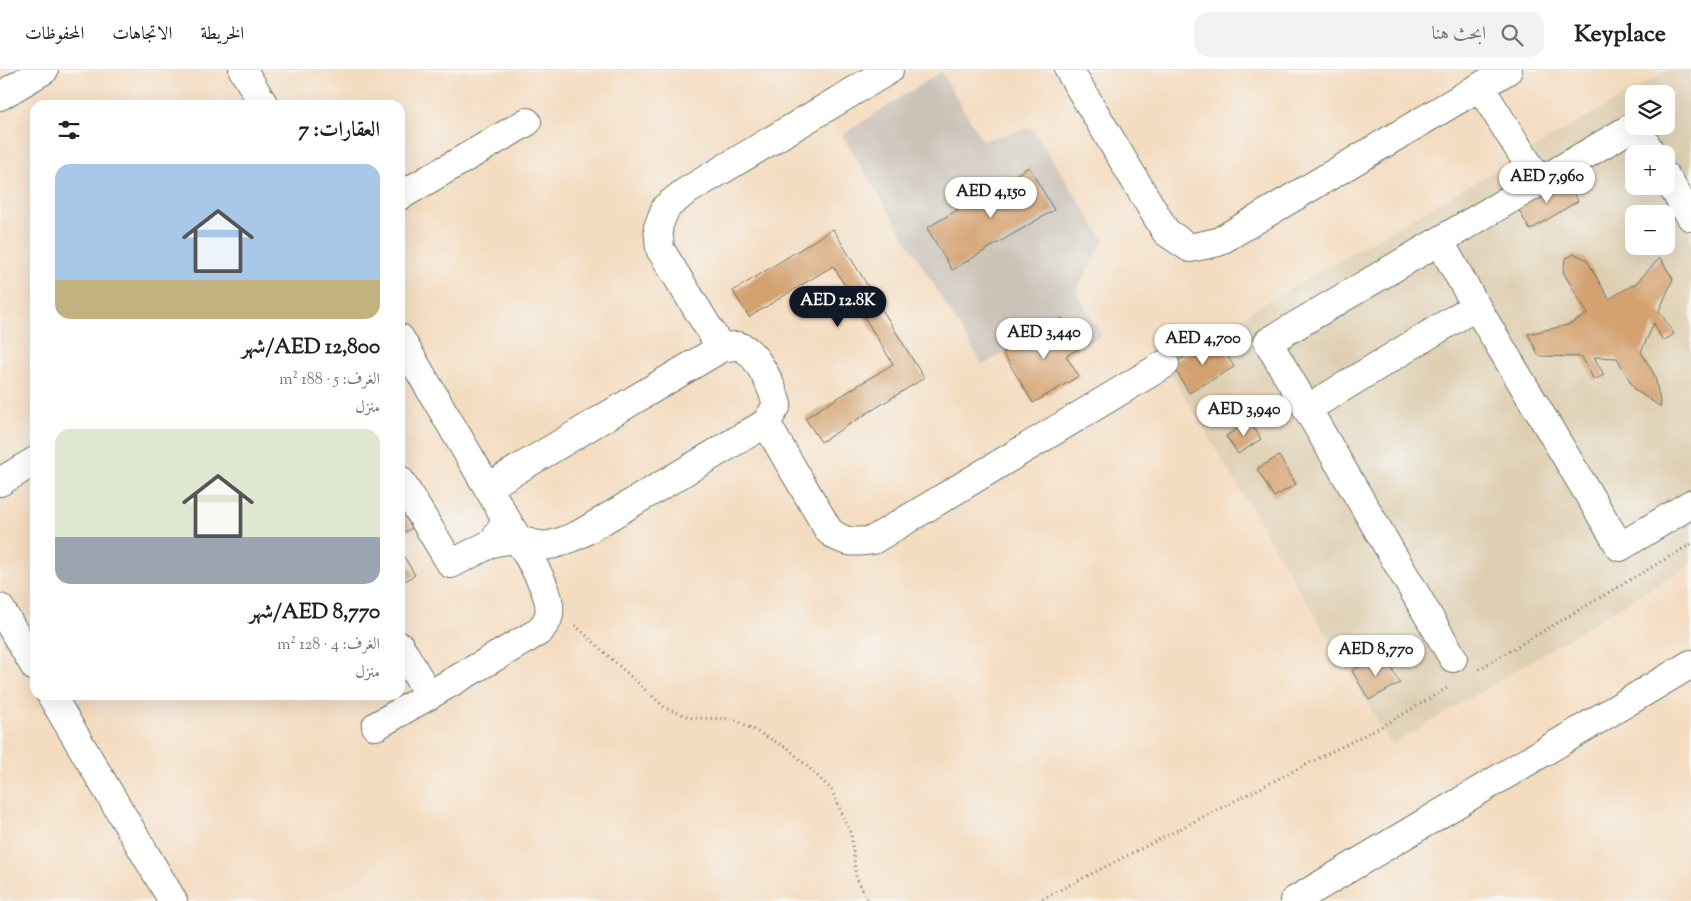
<!DOCTYPE html>
<html lang="ar">
<head>
<meta charset="utf-8">
<style>
  body { margin:0; font-family:"Sorts Mill Goudy",Amiri,serif; background:#f2f2f2; color:#202124; direction:rtl; height:100vh; display:flex; flex-direction:column; font-size:19px; white-space:nowrap }
  * { box-sizing:border-box; margin:0 }
  p { font-size:16px; color:#757577 }
  .icon { flex:none; width:28px; height:28px; fill:none; stroke:currentColor; stroke-width:2; stroke-linecap:round; stroke-linejoin:round }
  .map { position:relative; flex:1; overflow:hidden; direction:ltr }
  .details { position:absolute; left:30px; top:30px; width:375px; height:600px; display:flex; flex-direction:column; background:#fff; border-radius:15px; box-shadow:0 5px 20px #0002; direction:rtl }
  .details>* { flex:none }
  .tools { position:absolute; left:1625px; top:15px; display:grid; gap:10px }
  .tools a { display:grid; place-items:center; width:50px; height:50px; border-radius:10px; background:#fff; box-shadow:0 5px 20px #0002; font-size:25px }
  .price { position:absolute; translate:-50% -42px; padding:0 11px; border-radius:18px; background:#fff; color:#222; font-size:16px; line-height:32px; filter:drop-shadow(0 1px 2px #0008) }
  .price::after { content:''; position:absolute; left:50%; top:30px; width:15px; height:11px; margin-left:-8px; background:inherit; clip-path:polygon(0 0,100% 0,50% 100%) }
  .price.active { background:#111827; color:#fff }
  ul { padding:0; list-style:none }
  li { display:grid; align-content:center; gap:10px; height:265px; padding:0 25px }
  li span { display:grid; place-items:center; height:155px; border-radius:15px; color:#555 }
  li>.icon { margin-inline-start:auto }
  span .icon { width:90px; height:90px; fill:#fffc; stroke-width:1 }
  li b { font-size:21px }
  h2 { display:flex; justify-content:space-between; align-items:center; height:60px; padding:0 25px; font-size:21px }
  header { display:flex; align-items:center; gap:30px; box-sizing:border-box; height:70px; padding:0 25px; background:#fff; border-bottom:1px solid #e0e0e0 }
  header strong { font-size:24px }
  nav { display:flex; gap:28px; margin-inline-start:auto; font-size:18px }
  .search { width:350px; height:45px; background:#f2f2f2; display:flex; align-items:center; gap:12px; box-sizing:border-box; padding:0 18px; border-radius:15px; color:#757577; font-size:19px }
  .map>svg:first-child { display:block }
  .built { fill:#dfcfb2; fill-rule:evenodd }
  .industrial { fill:#cbc3b8 }
  .building { fill:#d4a270 }
  .lines { fill:none; stroke-linecap:round; stroke-linejoin:round }
  .minor-casing { stroke:#6a7565; stroke-width:30 }
  .path { stroke:#6a7565; stroke-width:3; stroke-dasharray:1 4; stroke-linecap:butt }
  .minor { stroke:#fff; stroke-width:28 }
</style>
</head>
<body>
<header>
<strong>Keyplace</strong>
<div class="search"><svg class="icon" aria-label="search" viewBox="0 0 24 24"><circle cx="10" cy="10" r="6"/><path d="M15 15l6 6"/></svg>ابحث هنا</div>
<nav><a>الخريطة</a><a>الاتجاهات</a><a>المحفوظات</a></nav>
</header>
<div class="map">
<svg width="1691" height="831" viewBox="0 0 1691 831">
  <rect width="100%" height="100%" fill="#f6f6f2"/>
  <filter id="ink" filterUnits="userSpaceOnUse"><feTurbulence type="fractalNoise" baseFrequency=".02" numOctaves="2"/><feDisplacementMap in="SourceGraphic" scale="10" xChannelSelector="R" yChannelSelector="G"/><feConvolveMatrix kernelMatrix="1 2 1 2 8 2 1 2 1" color-interpolation-filters="sRGB"/></filter>
  <filter id="wash" filterUnits="userSpaceOnUse"><feTurbulence type="fractalNoise" baseFrequency=".0096" numOctaves="4" result="noise"/><feDisplacementMap in="SourceGraphic" scale="20" xChannelSelector="R" yChannelSelector="G"/><feGaussianBlur stdDeviation="1.12" result="paint"/><feColorMatrix in="noise" values="0 0 0 0 0 0 0 0 0 0 0 0 0 0 0 0 0 1.4 0 .05"/><feComposite in="paint" operator="in"/></filter>
  <g filter="url(#wash)">
    <rect width="100%" height="100%" fill="#f4dcc0"/>
    <path class="built" d="M1669 0H1691V494L1392 675 1165 294 1191 276ZM1634 24H1666V56H1634ZM1634 84H1666V116H1634ZM1634 144H1666V176H1634Z"/>
    <polygon class="industrial" points="941,2 982,70 1032,58 1104,170 1076,221 1101,265 1080,278 1062,248 983,295 842,65"/>
    <g id="blocks">
      <g class="building">
        <polygon points="1029,97 1054,140 952,200 927,158"/>
        <polygon points="1564,109 1578,131 1530,160 1517,137"/>
        <polygon points="833,159 924,308 821,372 805,348 893,294 833,196 749,247 733,221"/>
        <polygon points="1574,184 1586,189 1609,229 1636,213 1660,188 1673,209 1659,241 1674,264 1663,271 1654,253 1641,282 1655,306 1661,337 1635,320 1617,288 1594,287 1604,305 1594,310 1582,287 1539,286 1528,264 1568,255 1588,244 1563,202 1565,189"/>
        <polygon points="1062,248 1080,278 1066,286 1079,306 1033,333 1003,283"/>
        <polygon points="1217,268 1234,297 1189,323 1172,294"/>
        <polygon points="1250,351 1261,369 1238,384 1226,366"/>
        <polygon points="1279,386 1296,414 1274,427 1257,399"/>
        <polygon points="400,438 412,458 400,465"/>
        <polygon points="400,480 415,505 400,514"/>
        <polygon points="1383,583 1400,613 1369,630 1352,601"/>
      </g>
    </g>
  </g>
  <g filter="url(#ink)">
    <use href="#blocks" fill-opacity="0" stroke="#6a7565" stroke-width="1"/>
    <g class="lines">
      <g class="minor-casing">
        <g id="minor">
          <polyline points="243,0 264,35"/>
          <polyline points="1069,0 1166,162 1190,178 1218,172 1508,0"/>
          <polyline points="1480,17 1539,111"/>
          <polyline points="0,26 44,0"/>
          <polyline points="1635,56 1652,84"/>
          <polyline points="1666,107 1691,147"/>
          <polyline points="400,126 527,52"/>
          <polyline points="1476,236 1620,477 1691,434"/>
          <path d="M400 268 518 469C546 480 552 476 580 464L766 353 829 461C844 473 854 473 873 470L1165 294"/>
          <polyline points="721,278 660,179 658,157 666,137 685,122 889,0"/>
          <polyline points="1307,339 1476,236 1440,172"/>
          <polyline points="400,410 451,494 494,472"/>
          <polyline points="0,412 35,391"/>
          <path d="M488 417 721 278C726 277 732 276 737 276 756 278 773 319 777 335L766 353"/>
          <polyline points="0,538 35,597"/>
          <polyline points="400,576 429,626"/>
          <polyline points="1453,588 1268,272 1634,56"/>
          <polyline points="51,625 173,831"/>
          <path d="M376 656 540 561C542 557 547 552 548 548 556 527 528 487 518 469L494 472 506 449"/>
          <polyline points="1294,831 1691,594"/>
        </g>
      </g>
      <g class="path">
        <polyline points="575,555 665,638 692,648 734,649 789,679 831,719 851,764 856,807 868,831"/>
        <polyline points="1479,599 1691,474"/>
        <polyline points="1038,831 1388,653 1449,617"/>
      </g>
      <use href="#minor" class="minor"/>
    </g>
  </g>
</svg>
<div class="tools">
<a><svg class="icon" aria-label="layers" viewBox="0 0 24 24"><path d="M12 4l9 5-9 5-9-5zM3 14l9 5 9-5"/></svg></a>
<a>+</a>
<a>−</a>
</div>
<b class="price" style="left:1547px;top:134px">AED 7,960</b>
<b class="price" style="left:991px;top:149px">AED 4,150</b>
<b class="price active" style="left:838px;top:258px">AED 12.8K</b>
<b class="price" style="left:1044px;top:290px">AED 3,440</b>
<b class="price" style="left:1203px;top:296px">AED 4,700</b>
<b class="price" style="left:1244px;top:367px">AED 3,940</b>
<b class="price" style="left:1376px;top:607px">AED 8,770</b>
<section class="details">
<h2>العقارات: 7<svg class="icon" aria-label="filters" viewBox="0 0 24 24"><path d="M4 7h16M4 17h16"/><circle cx="9" cy="7" r="2"/><circle cx="15" cy="17" r="2"/></svg></h2>
<ul>
<li><span style="background:linear-gradient(#a9c7e8 75%,#c2b280 0)"><svg class="icon" aria-label="home" viewBox="0 0 24 24"><path d="M3 11l9-7 9 7M6 9v11h12V9"/></svg></span><div><b>AED 12,800/شهر</b><p>الغرف: 5 · 188 m²</p><p>منزل</p></div></li>
<li><span style="background:linear-gradient(#dfe7d0 70%,#9aa5b1 0)"><svg class="icon" aria-label="home" viewBox="0 0 24 24"><path d="M3 11l9-7 9 7M6 9v11h12V9"/></svg></span><div><b>AED 8,770/شهر</b><p>الغرف: 4 · 128 m²</p><p>منزل</p></div></li>
</ul>
</section>
</div>
</body>
</html>
